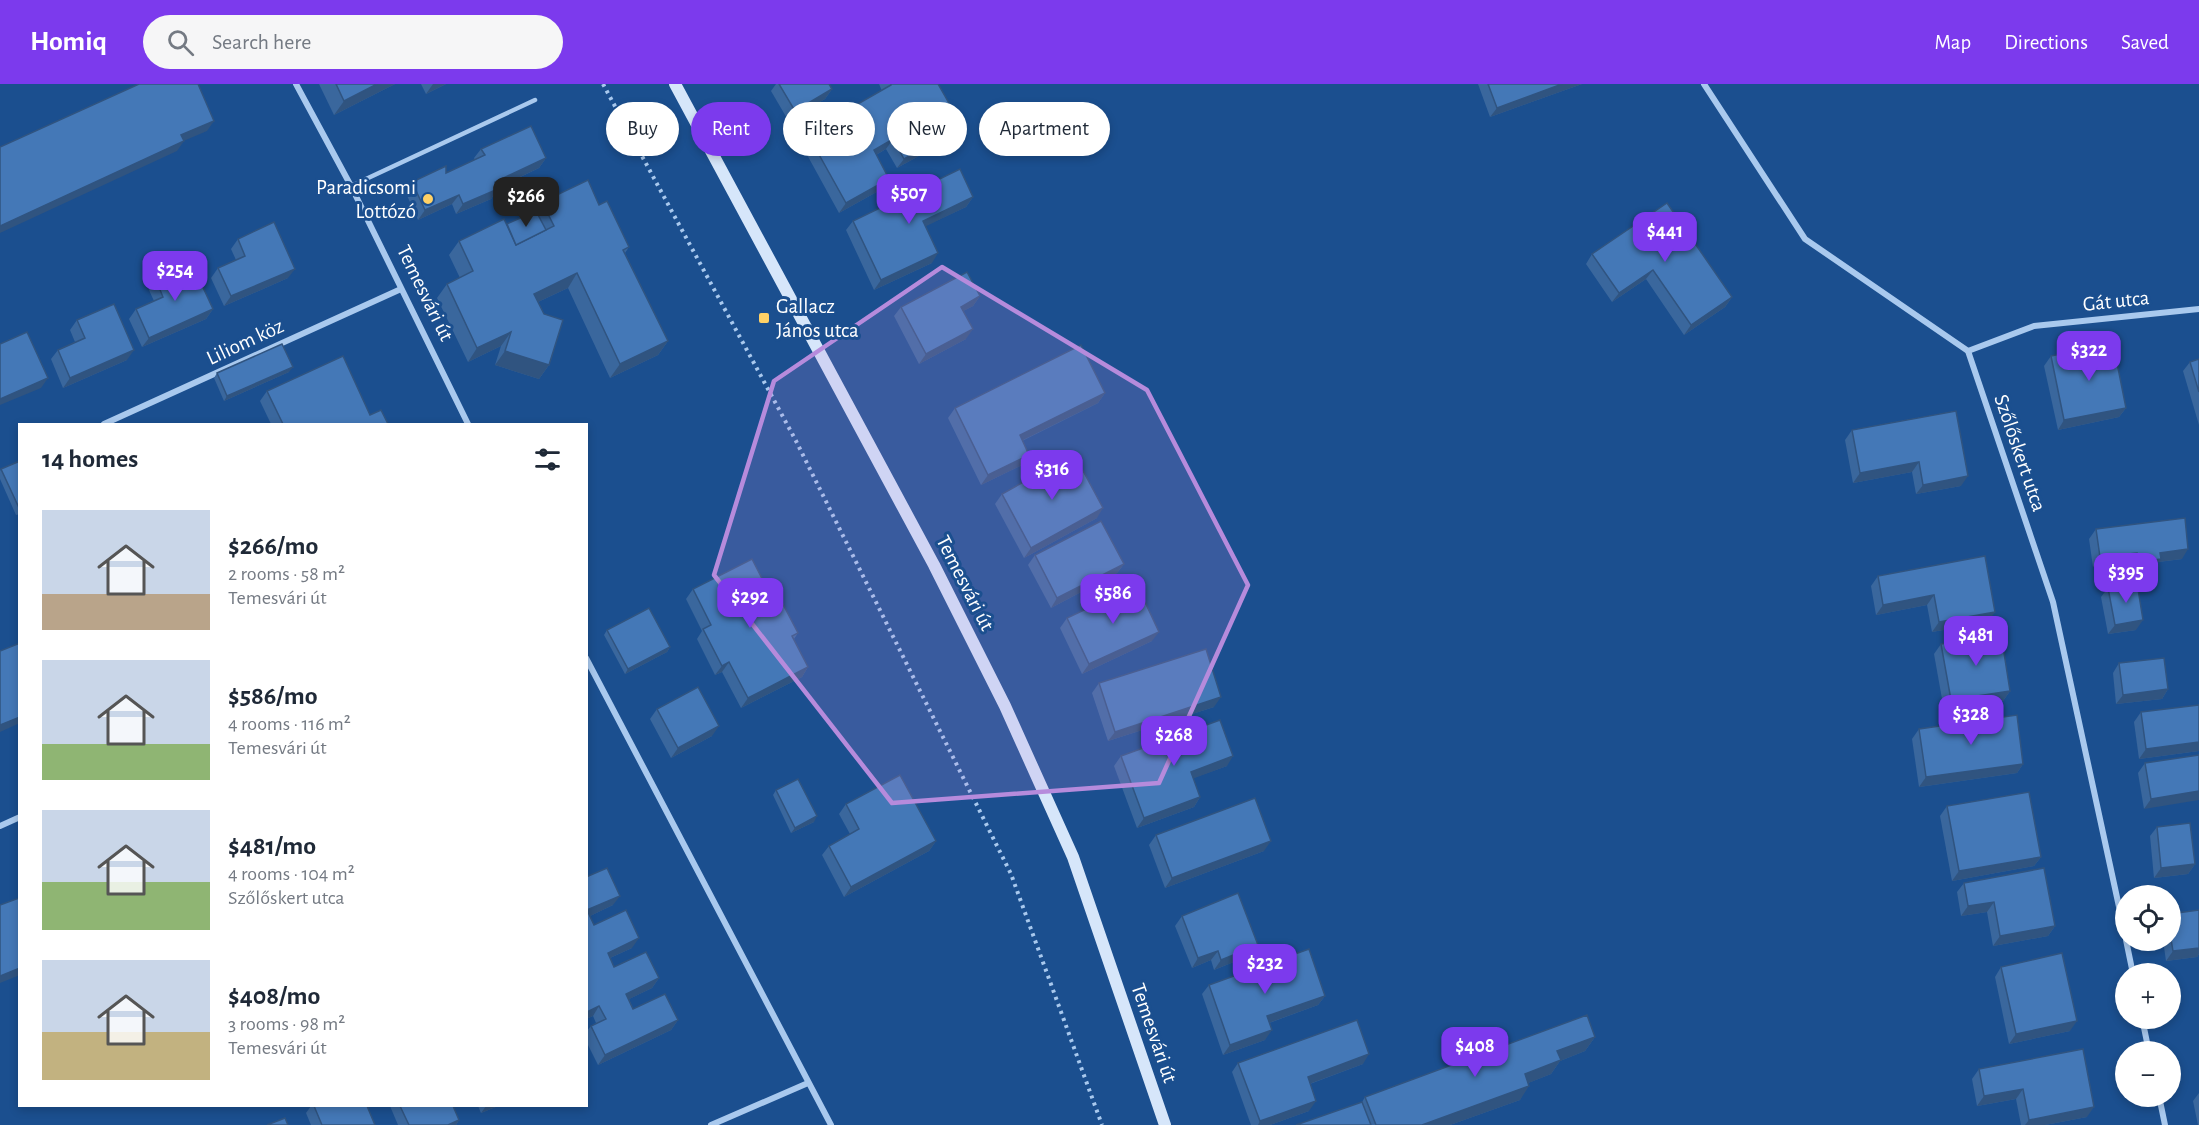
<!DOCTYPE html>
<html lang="en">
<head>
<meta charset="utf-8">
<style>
  body { margin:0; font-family:"Alegreya Sans",sans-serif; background:#f6f6f7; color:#1f2937; height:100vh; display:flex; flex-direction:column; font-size:22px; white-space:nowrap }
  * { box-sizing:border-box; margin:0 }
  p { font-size:20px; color:#747a83 }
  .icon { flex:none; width:33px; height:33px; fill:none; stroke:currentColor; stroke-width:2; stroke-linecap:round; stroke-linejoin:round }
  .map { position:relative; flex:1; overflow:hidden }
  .side { position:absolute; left:18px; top:339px; width:570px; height:684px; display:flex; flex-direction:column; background:#fff; border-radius:0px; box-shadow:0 3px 9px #0003 }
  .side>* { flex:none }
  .banner { position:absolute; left:606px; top:18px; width:570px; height:54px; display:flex; gap:12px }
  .buttons { position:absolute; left:2115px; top:801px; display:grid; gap:12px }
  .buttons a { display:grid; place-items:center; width:66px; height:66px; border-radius:50%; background:#fff; box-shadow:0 3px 9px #0003; font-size:30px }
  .price { position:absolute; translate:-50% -51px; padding:0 14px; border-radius:12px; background:#7c3aed; color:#fff; font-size:20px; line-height:39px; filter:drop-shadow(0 2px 3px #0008) }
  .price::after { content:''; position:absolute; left:50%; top:36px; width:18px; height:14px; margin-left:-9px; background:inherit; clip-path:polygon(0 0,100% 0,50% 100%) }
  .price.on { background:#222; color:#fff }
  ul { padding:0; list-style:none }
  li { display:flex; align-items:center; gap:18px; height:150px; padding:0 24px }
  li span { display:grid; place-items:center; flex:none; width:168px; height:120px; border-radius:0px; color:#555 }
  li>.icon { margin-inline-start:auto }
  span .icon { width:72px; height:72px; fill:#fffc; stroke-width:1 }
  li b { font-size:26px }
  h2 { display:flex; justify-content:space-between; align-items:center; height:72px; padding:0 24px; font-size:26px }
  .chip { padding:0 21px; border-radius:27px; background:#fff; box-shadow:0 3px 9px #0003; font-size:21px; line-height:54px }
  .chip.on { background:#7c3aed; color:#fff }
  header { display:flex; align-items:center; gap:36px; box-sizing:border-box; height:84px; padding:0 30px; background:#7c3aed; color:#fff }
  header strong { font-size:28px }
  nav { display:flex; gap:33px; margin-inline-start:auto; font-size:21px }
  .search { width:420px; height:54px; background:#f6f6f7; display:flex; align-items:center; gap:15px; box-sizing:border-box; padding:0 21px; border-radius:33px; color:#747a83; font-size:22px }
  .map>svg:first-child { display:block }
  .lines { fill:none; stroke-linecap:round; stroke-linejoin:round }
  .path { stroke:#a9c9ee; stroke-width:4; stroke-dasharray:3 4.5; stroke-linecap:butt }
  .lane { stroke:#a9c9ee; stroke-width:4.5 }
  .street { stroke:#a9c9ee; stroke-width:6 }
  .secondary { stroke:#d6e6fa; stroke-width:12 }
  .wall { fill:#3a679d }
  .shaded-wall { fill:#305480 }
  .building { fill:#4478b7; stroke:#305480; stroke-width:1.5 }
  .marked { fill:#b68bdc; fill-opacity:0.2; stroke:#b68bdc; stroke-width:4.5; stroke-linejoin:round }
  .poi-dot { fill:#ffd166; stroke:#1b4f8f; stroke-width:2 }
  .labels { text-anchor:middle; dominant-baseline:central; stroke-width:6; stroke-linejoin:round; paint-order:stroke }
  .poi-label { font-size:21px; fill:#fff; stroke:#1b4f8f; text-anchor:end }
  .street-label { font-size:21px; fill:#fff; stroke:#1b4f8f }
</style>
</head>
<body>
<header>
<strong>Homiq</strong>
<div class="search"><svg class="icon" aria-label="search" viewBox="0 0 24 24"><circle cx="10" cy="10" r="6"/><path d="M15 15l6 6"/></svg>Search here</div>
<nav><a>Map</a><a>Directions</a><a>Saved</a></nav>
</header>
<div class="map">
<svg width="2199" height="1041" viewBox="0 0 2199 1041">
  <rect width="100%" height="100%" fill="#1b4f8f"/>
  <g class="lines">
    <polyline class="path" points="603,0 795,355 1011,790 1102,1041"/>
    <polyline class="lane" points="351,102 535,16"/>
    <g class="street">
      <polyline points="296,0 351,102 468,340"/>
      <polyline points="1704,0 1805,155 1968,267 2053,518 2126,855"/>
      <polyline points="1968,267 2034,242 2199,225"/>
      <polyline points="104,340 401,205"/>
      <polyline points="586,574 831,1041"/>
      <polyline points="0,742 20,733"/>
      <polyline points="2126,856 2133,890"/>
      <polyline points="2142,934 2149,968"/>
      <polyline points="2159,1012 2165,1041"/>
      <polyline points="711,1041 808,999"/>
    </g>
    <polyline class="secondary" points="675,0 934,481 1005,622 1073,773 1165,1041"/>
  </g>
  <g class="wall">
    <polygon points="319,0 395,0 334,31"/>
    <polygon points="421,0 446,0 426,10"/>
    <polygon points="776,0 829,0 832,5 825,15 788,36 771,7"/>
    <polygon points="879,0 938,0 955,52 897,84 886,65 876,71 882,105 839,129 800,58 807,49 882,7"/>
    <polygon points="1478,0 1582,0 1490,33"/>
    <polygon points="481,65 546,74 539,84 498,104 498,105 491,115 456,130 452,120 418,136 405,107 412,98 446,89 475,76 474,74"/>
    <polygon points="973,113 966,123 925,142 932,179 874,206 846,146 853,137"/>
    <polygon points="542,118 599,121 629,163 625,169 668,257 658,271 610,294 568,204 538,218 549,281 539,295 495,281 501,262 468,278 437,214 447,200 460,194 449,171 459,157 507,140 536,127"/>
    <polygon points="1667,119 1732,213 1725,223 1684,251 1646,195 1612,218 1586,180 1592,170"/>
    <polygon points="238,155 288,194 224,222 211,194 218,184 236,176 231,165"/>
    <polygon points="156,196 213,225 206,235 142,263 129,235 136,225 154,217 149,206"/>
    <polygon points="980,212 973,222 963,227 966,255 919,280 894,232 901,223"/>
    <polygon points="77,236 127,276 63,304 51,275 58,266 75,258 70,246"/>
    <polygon points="2051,272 2126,324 2119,333 2058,346 2044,282"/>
    <polygon points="2199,275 2199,341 2183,287 2190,278"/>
    <polygon points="289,288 224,317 214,294 217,289"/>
    <polygon points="267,307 370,331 388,340 271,340 260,317"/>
    <polygon points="1105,309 1098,319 1022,357 1029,371 1022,381 981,401 948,334 955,324"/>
    <polygon points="1956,327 1961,402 1916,410 1912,388 1853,399 1845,356 1852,346"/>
    <polygon points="20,377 20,430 16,431 0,395 0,387 1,385"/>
    <polygon points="1002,410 1097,434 1024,474 995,420"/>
    <polygon points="2096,445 2182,475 2158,478 2154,484 2131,487 2130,478 2093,483 2089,455"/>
    <polygon points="1035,471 1124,480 1117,489 1051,524 1028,481"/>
    <polygon points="1985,472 1988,538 1932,548 1927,521 1876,531 1871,502 1878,492"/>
    <polygon points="2108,504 2136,546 2108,550 2101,513"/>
    <polygon points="693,505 770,510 798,549 794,555 808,583 802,593 741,624 722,588 715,591 697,555 702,547 686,515"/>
    <polygon points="1067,534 1152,557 1082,590 1060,544"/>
    <polygon points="607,546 670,563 667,568 625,590 604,551"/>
    <polygon points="1941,560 2010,607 2003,617 1944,626 1934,570"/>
    <polygon points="2119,579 2168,605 2162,615 2116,620 2113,589"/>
    <polygon points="1099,599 1214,623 1108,657 1092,609"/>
    <polygon points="2199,621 2199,667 2139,675 2134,638 2141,628"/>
    <polygon points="657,625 712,652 671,674 650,635"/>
    <polygon points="1919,645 2023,680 2017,689 1919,703 1912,655"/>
    <polygon points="2199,671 2144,725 2138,689 2145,679"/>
    <polygon points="1121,672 1227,682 1193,694 1200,713 1194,723 1137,744 1114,682"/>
    <polygon points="776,706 814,738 791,749 773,711"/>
    <polygon points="846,720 936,757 929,767 844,813 822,771 829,762 850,750 839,730"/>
    <polygon points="1947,722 2041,773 2034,782 1952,797 1940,732"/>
    <polygon points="2157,743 2195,780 2188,790 2154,794 2150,752"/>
    <polygon points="1156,751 1264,767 1165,804 1149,761"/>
    <polygon points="586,793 613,821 590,832 594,841 632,864 610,874 614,883 659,894 652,904 629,915 633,925 678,936 671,946 598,981 586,957 586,948 591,942 596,939 593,932 586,935"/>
    <polygon points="1964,799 2055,842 2048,852 1993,862 1987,828 1961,832 1957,808"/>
    <polygon points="2199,826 2199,870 2197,873 2166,877 2163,856 2170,856 2170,830"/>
    <polygon points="1182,832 1258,861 1251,871 1214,886 1211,876 1192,884 1175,842"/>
    <polygon points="2001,883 2070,947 2009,960 1995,893"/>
    <polygon points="1209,901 1325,912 1318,921 1269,939 1265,956 1223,971 1202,910"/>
    <polygon points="1595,953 1585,967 1560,977 1551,990 1528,999 1520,1016 1450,1041 1296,1041 1362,1018 1365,1013"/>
    <polygon points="1238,979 1363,980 1310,1000 1309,1027 1270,1041 1251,1041 1232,988"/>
    <polygon points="1979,985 2087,1033 2045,1041 2021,1041 2016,1015 1977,1022 1972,995"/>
    <polygon points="2199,1009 2199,1041 2198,1041 2193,1017"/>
    <polygon points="311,1022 367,1022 375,1041 311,1041 306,1029"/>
    <polygon points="390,1022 453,1022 459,1036 456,1041 398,1041"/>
    <polygon points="478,1022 498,1022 481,1029"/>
  </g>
  <g class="shaded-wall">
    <polygon points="377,0 395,0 334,31 344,17"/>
    <polygon points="433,0 446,0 426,10"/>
    <polygon points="1562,0 1582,0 1490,33 1497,24"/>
    <polygon points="832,5 825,15 788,36 795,27"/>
    <polygon points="214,37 207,47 174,61 181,51"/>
    <polygon points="962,42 955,52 897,84 904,75"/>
    <polygon points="893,55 886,65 867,76 874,66"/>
    <polygon points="184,57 177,67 0,149 0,142"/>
    <polygon points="546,74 539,84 488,108 495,98"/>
    <polygon points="889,95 882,105 839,129 846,119"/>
    <polygon points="498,105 491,115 456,130 463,120"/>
    <polygon points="459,111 452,120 418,136 425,126"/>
    <polygon points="973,113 966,123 916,147 923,137"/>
    <polygon points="938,169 932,179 874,206 881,196"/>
    <polygon points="295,185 288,194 224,222 231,212"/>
    <polygon points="1653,186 1646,195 1612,218 1619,209"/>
    <polygon points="577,189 568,204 525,224 534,210"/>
    <polygon points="980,212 973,222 954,232 961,223"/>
    <polygon points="1732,213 1725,223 1684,251 1691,241"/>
    <polygon points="213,225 206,235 142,263 149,254"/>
    <polygon points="973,245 966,255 919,280 926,270"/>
    <polygon points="511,248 501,262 468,278 477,264"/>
    <polygon points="668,257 658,271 610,294 620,280"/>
    <polygon points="134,266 127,276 63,304 70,294"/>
    <polygon points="505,267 549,281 539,295 495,281"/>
    <polygon points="293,283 289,288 224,317 227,312"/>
    <polygon points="48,294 41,304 0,321 0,315"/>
    <polygon points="1105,309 1098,319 1013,361 1020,351"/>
    <polygon points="2126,324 2119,333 2058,346 2064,336"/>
    <polygon points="1029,371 1022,381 981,401 988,391"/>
    <polygon points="1919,378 1912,388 1853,399 1860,389"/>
    <polygon points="1968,392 1961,402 1916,410 1923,401"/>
    <polygon points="1103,424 1097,434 1024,474 1031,464"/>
    <polygon points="2188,465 2182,475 2158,478 2154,484 2131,487 2137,478 2160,469"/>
    <polygon points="2137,469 2130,478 2093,483 2100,473"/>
    <polygon points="1124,480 1117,489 1051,524 1057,514"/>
    <polygon points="1934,511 1927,521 1876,531 1883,521"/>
    <polygon points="1995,528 1988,538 1932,548 1939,538"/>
    <polygon points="2143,536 2136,546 2108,550 2115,541"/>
    <polygon points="1159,548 1152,557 1082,590 1089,580"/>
    <polygon points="670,563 667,568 625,590 628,585"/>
    <polygon points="729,578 722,588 715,591 722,582"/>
    <polygon points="808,583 802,593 741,624 748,614"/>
    <polygon points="2168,605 2162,615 2116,620 2123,611"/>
    <polygon points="2010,607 2003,617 1944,626 1951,616"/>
    <polygon points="1221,613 1214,623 1108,657 1115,648"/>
    <polygon points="20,633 20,639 0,648 0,641"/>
    <polygon points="719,642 712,652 671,674 678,664"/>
    <polygon points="2199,658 2199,667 2139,675 2146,665"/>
    <polygon points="1233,672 1227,682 1184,698 1191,688"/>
    <polygon points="2023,680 2017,689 1919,703 1926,693"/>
    <polygon points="2199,707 2199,716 2144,725 2151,715"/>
    <polygon points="1200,713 1194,723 1137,744 1144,734"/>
    <polygon points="817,732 814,738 791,749 795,744"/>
    <polygon points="936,757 929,767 844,813 851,803"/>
    <polygon points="1271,757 1264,767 1165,804 1172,794"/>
    <polygon points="2041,773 2034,782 1952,797 1959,787"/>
    <polygon points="2195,780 2188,790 2154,794 2161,784"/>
    <polygon points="620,812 613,821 586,834 587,826"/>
    <polygon points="1994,818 1987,828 1961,832 1968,822"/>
    <polygon points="2055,842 2048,852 1993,862 2000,852"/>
    <polygon points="639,854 632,864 601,878 608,869"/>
    <polygon points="1258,861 1251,871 1214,886 1221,876"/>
    <polygon points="2199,864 2199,870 2197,873 2166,877 2173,867"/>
    <polygon points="1218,867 1211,876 1192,884 1198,874"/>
    <polygon points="20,884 20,891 0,899 0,892"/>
    <polygon points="659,894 652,904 619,920 626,910"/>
    <polygon points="1325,912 1318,921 1260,942 1267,932"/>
    <polygon points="599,922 593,932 586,935 587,928"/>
    <polygon points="678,936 671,946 598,981 605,971"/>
    <polygon points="2077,937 2070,947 2009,960 2016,950"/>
    <polygon points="1272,946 1265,956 1223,971 1230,961"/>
    <polygon points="1595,953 1585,967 1560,977 1551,990 1516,1004 1525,990 1557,967"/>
    <polygon points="1369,970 1363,980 1301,1003 1308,993"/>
    <polygon points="1529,1002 1520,1016 1450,1041 1422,1041"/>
    <polygon points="2023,1005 2016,1015 1977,1022 1984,1012"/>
    <polygon points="1316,1017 1309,1027 1270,1041 1258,1041 1260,1037"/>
    <polygon points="486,1022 498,1022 481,1029"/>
    <polygon points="2094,1023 2087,1033 2045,1041 2025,1041 2029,1036"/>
    <polygon points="459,1036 456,1041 448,1041"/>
  </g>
  <g class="building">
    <polygon points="139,0 198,0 214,37 181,51 184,57 0,142 0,63"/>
    <polygon points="336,0 377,0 344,17"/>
    <polygon points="779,0 829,0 832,5 795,27"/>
    <polygon points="891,0 938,0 962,42 904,75 893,55 874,66 889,95 846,119 807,49 891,1"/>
    <polygon points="1488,0 1562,0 1497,24"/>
    <polygon points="531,42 546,74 495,98 498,105 463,120 459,111 425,126 412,98 446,82 446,89 485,71 481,65"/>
    <polygon points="960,85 973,113 923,137 938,169 881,196 853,137"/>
    <polygon points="588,96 599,121 607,117 629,163 623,166 668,257 620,280 577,189 534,210 544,230 563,236 549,281 505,267 511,248 477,264 447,200 473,187 459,157 504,135 516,161 554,142 542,118"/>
    <polygon points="1667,119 1732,213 1691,241 1653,186 1619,209 1592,170"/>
    <polygon points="536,127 546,146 516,161 507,140"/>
    <polygon points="274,138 295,185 231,212 218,184 245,172 238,155"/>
    <polygon points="192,180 213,225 149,254 136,225 163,213 156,196"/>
    <polygon points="967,188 980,212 961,223 973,245 926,270 901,223"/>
    <polygon points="114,220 134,266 70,294 58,266 85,254 77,236"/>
    <polygon points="27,248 48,294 0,315 0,260"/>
    <polygon points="2113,259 2126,324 2064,336 2051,272"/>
    <polygon points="282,260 293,283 227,312 217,289"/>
    <polygon points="1081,261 1105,309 1020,351 1029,371 988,391 955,324"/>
    <polygon points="343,272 370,331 381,326 388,340 283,340 267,307"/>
    <polygon points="2199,275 2199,308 2190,278"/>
    <polygon points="1956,327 1968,392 1923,401 1919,378 1860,389 1852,346"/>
    <polygon points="1074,370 1103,424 1031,464 1002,410"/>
    <polygon points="20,377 20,426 1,385"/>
    <polygon points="2185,434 2188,465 2160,469 2161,475 2137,478 2137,469 2100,473 2096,445"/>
    <polygon points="1101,437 1124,480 1057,514 1035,471"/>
    <polygon points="1985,472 1995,528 1939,538 1934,511 1883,521 1878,492"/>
    <polygon points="752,475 770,510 776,507 798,549 792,552 808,583 748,614 729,578 722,582 703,545 711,541 693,505"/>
    <polygon points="2137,499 2143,536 2115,541 2108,504"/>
    <polygon points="1137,501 1159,548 1089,580 1067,534"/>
    <polygon points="649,524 670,563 628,585 607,546"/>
    <polygon points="2001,550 2010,607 1951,616 1941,560"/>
    <polygon points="20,559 20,633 0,641 0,567"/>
    <polygon points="1206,565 1221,613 1115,648 1099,599"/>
    <polygon points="2164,574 2168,605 2123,611 2119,579"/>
    <polygon points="698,603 719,642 678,664 657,625"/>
    <polygon points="2199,621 2199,658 2146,665 2141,628"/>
    <polygon points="2017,631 2023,680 1926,693 1919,645"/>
    <polygon points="1220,636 1233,672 1191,688 1200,713 1144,734 1121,672"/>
    <polygon points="2199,671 2199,707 2151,715 2145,679"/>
    <polygon points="900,691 936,757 851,803 829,762 859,745 846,720"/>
    <polygon points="798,695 817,732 795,744 776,706"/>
    <polygon points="2029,708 2041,773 1959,787 1947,722"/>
    <polygon points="1255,714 1271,757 1172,794 1156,751"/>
    <polygon points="2190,739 2195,780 2161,784 2157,743"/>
    <polygon points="607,784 620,812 587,826 594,841 626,826 639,854 608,869 614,883 646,868 659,894 626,910 633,925 665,910 678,936 605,971 591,942 606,935 599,922 587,928 586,927 586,793"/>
    <polygon points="2044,784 2055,842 2000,852 1994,818 1968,822 1964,799"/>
    <polygon points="1238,809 1258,861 1221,876 1218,867 1198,874 1182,832"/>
    <polygon points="19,814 20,884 0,892 0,821"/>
    <polygon points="2199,826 2199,864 2173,867 2170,849 2170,830"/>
    <polygon points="1309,865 1325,912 1267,932 1272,946 1230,961 1209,901"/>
    <polygon points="2062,869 2077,937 2016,950 2001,883"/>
    <polygon points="1587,931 1595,953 1557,967 1561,976 1525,990 1529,1002 1422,1041 1376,1041 1365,1013"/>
    <polygon points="1357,936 1369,970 1308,993 1316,1017 1260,1037 1238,979"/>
    <polygon points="2083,965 2094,1023 2029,1036 2023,1005 1984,1012 1979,985"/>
    <polygon points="1362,1018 1371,1041 1296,1041"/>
    <polygon points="314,1022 367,1022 375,1041 322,1041"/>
    <polygon points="400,1022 453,1022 459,1036 448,1041 409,1041"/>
    <polygon points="285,1034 288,1041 267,1041"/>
  </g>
  <path class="marked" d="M942 183 1147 306 1248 501 1159 699 892 719 714 491 774 297Z"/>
  <g class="poi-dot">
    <circle cx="428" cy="115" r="6"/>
    <rect x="758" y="228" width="12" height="12" rx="3"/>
  </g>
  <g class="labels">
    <g class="poi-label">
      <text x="416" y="103">Paradicsomi<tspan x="416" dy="24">Lottózó</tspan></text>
      <text x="776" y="222" text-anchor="start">Gallacz<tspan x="776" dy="24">János utca</tspan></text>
    </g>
    <g class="street-label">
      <text transform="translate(425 209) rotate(64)">Temesvári út</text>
      <text transform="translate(2116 217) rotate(-6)">Gát utca</text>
      <text transform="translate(245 258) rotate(-25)">Liliom köz</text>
      <text transform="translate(2020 369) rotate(71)">Szőlőskert utca</text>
      <text transform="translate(965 499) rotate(63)">Temesvári út</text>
      <text transform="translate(1154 949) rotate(71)">Temesvári út</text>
    </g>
  </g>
</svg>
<div class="buttons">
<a><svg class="icon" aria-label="locate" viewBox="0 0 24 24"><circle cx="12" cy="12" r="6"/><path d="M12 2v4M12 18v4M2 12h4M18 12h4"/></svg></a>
<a>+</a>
<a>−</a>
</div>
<b class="price" style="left:909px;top:141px">$507</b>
<b class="price on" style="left:526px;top:144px">$266</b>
<b class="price" style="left:1665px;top:179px">$441</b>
<b class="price" style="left:175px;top:218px">$254</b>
<b class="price" style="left:2089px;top:298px">$322</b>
<b class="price" style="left:1052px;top:417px">$316</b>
<b class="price" style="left:2126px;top:520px">$395</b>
<b class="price" style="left:1113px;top:541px">$586</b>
<b class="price" style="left:750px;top:545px">$292</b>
<b class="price" style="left:1976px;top:583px">$481</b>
<b class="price" style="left:1971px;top:662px">$328</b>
<b class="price" style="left:1174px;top:683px">$268</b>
<b class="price" style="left:1265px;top:911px">$232</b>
<b class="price" style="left:1475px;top:994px">$408</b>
<div class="banner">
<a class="chip">Buy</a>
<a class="chip on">Rent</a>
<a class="chip">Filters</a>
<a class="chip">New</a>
<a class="chip">Apartment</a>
</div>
<section class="side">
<h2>14 homes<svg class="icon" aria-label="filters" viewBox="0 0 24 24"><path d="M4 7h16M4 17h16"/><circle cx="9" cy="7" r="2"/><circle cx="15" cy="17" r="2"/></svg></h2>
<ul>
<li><span style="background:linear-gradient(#c9d6e8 70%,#b9a48a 0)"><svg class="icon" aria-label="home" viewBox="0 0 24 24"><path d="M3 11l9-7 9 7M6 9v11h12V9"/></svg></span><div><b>$266/mo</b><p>2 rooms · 58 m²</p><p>Temesvári út</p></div></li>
<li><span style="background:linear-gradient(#c9d6e8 70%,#8fb573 0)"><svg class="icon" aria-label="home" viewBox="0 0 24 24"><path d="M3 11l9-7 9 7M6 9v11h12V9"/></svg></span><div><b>$586/mo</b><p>4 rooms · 116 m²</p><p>Temesvári út</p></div></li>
<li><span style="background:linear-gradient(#c9d6e8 60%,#8fb573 0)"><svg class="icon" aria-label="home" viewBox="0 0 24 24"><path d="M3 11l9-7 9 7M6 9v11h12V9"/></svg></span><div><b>$481/mo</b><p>4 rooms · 104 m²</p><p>Szőlőskert utca</p></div></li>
<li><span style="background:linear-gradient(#c9d6e8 60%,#c2b280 0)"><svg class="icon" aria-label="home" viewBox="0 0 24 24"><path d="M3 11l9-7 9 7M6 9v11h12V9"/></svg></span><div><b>$408/mo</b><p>3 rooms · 98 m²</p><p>Temesvári út</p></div></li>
</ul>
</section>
</div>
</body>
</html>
